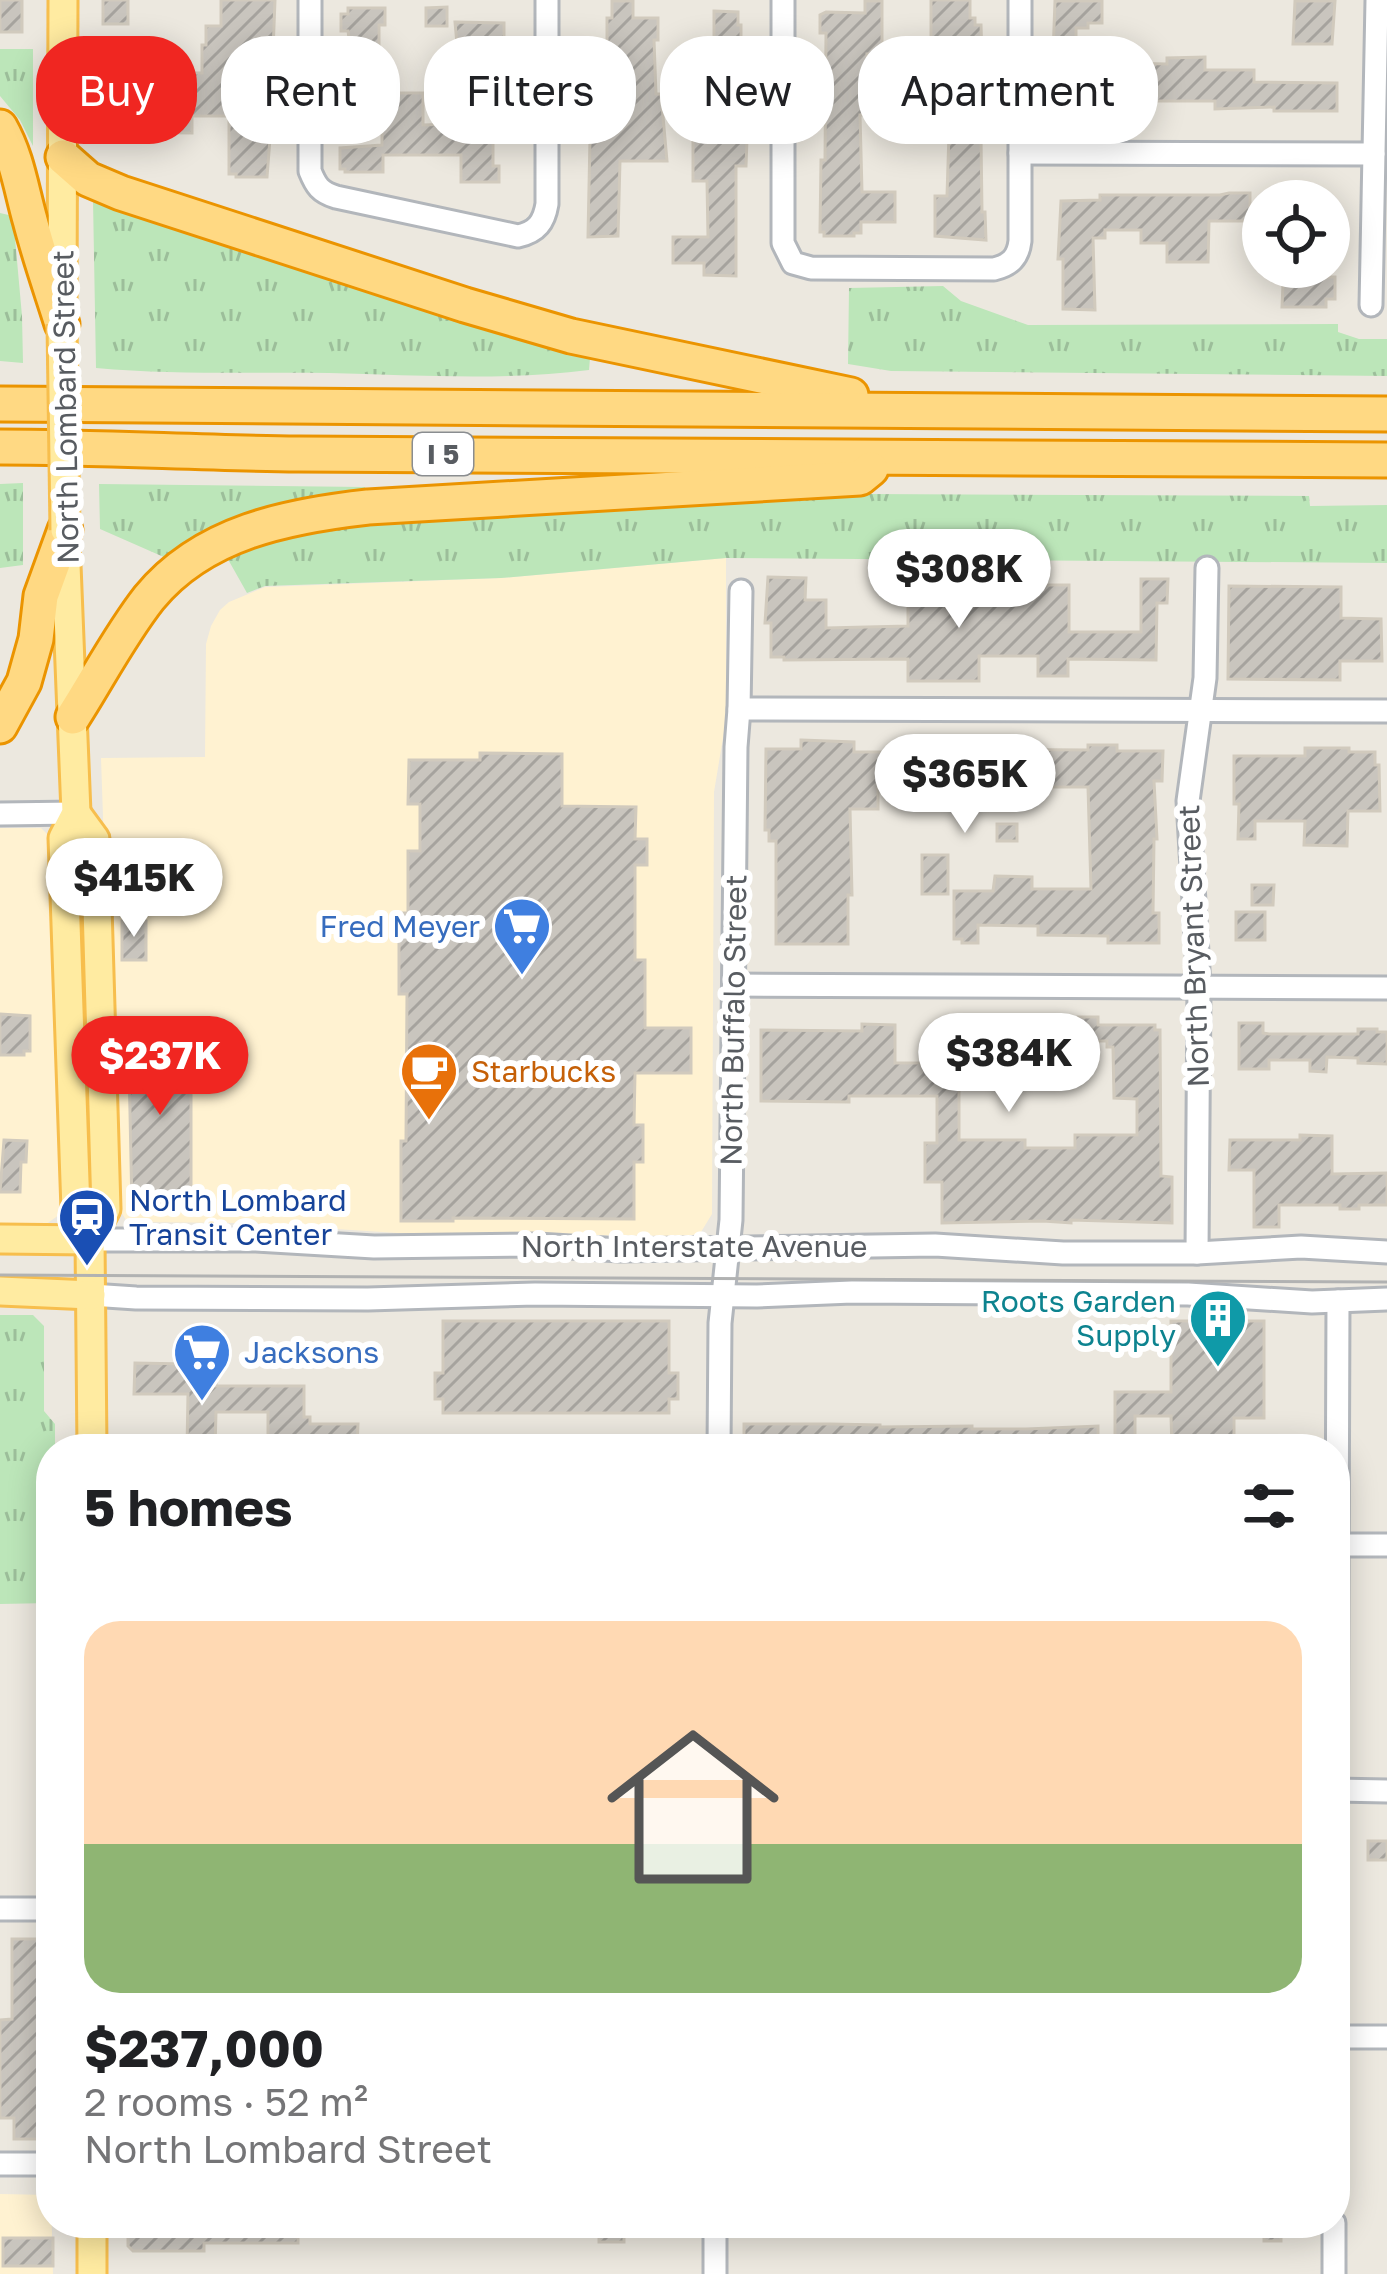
<!DOCTYPE html>
<html lang="en">
<head>
<meta charset="utf-8">
<style>
  body { margin:0; font-family:"Golos Text",sans-serif; background:#f2f2f2; color:#202124; height:100vh; display:flex; flex-direction:column; font-size:45px; white-space:nowrap }
  * { box-sizing:border-box; margin:0 }
  p { font-size:39px; color:#757577 }
  .icon { flex:none; width:66px; height:66px; fill:none; stroke:currentColor; stroke-width:2; stroke-linecap:round; stroke-linejoin:round }
  .map { position:relative; flex:1; overflow:hidden }
  .details { position:absolute; left:36px; top:1434px; width:1314px; height:804px; display:flex; flex-direction:column; background:#fff; border-radius:48px; box-shadow:0 6px 30px #0003 }
  .details>* { flex:none }
  .hud { position:absolute; left:36px; top:36px; width:1317px; height:108px; display:flex; gap:24px }
  .buttons { position:absolute; left:1242px; top:180px; display:grid; gap:24px }
  .buttons a { display:grid; place-items:center; width:108px; height:108px; border-radius:50%; background:#fff; box-shadow:0 6px 30px #0003; font-size:60px }
  .price { position:absolute; translate:-50% -102px; padding:0 27px; border-radius:42px; background:#fff; color:#222; font-size:39px; line-height:78px; filter:drop-shadow(0 3px 6px #0008) }
  .price::after { content:''; position:absolute; left:50%; top:72px; width:36px; height:27px; margin-left:-18px; background:inherit; clip-path:polygon(0 0,100% 0,50% 100%) }
  .price.on { background:#f02621; color:#fff }
  ul { padding:0; list-style:none }
  li { display:grid; align-content:center; gap:24px; height:636px; padding:0 48px }
  li span { display:grid; place-items:center; height:372px; border-radius:36px; color:#555 }
  li>.icon { margin-inline-start:auto }
  span .icon { width:216px; height:216px; fill:#fffc; stroke-width:1 }
  li b { font-size:51px }
  h2 { display:flex; justify-content:space-between; align-items:center; height:144px; padding:0 48px; font-size:51px }
  .tag { padding:0 42px; border-radius:48px; background:#fff; box-shadow:0 6px 30px #0003; font-size:42px; line-height:108px }
  .tag.on { background:#f02621; color:#fff }
  .map>svg:first-child { display:block }
  .commercial { fill:#fff2d1 }
  .grass { fill:url(#grass-tufts) }
  .building { fill:url(#building-hatch); stroke:#d1cabd; stroke-width:3; fill-rule:evenodd }
  .lines { fill:none; stroke-linecap:round; stroke-linejoin:round }
  .minor-casing { stroke:#b2b6bb; stroke-width:27 }
  .major-casing { stroke:#f7be4d; stroke-width:33 }
  .highway-casing { stroke:#eb9400; stroke-width:39 }
  .minor { stroke:#fff; stroke-width:21 }
  .major { stroke:#ffeba1; stroke-width:27 }
  .highway { stroke:#ffd983; stroke-width:33 }
  .tram { stroke:#b1b2b2; stroke-width:3 }
  .major-bridge-casing { stroke:#f7be4d; stroke-width:33; stroke-linecap:butt }
  .major-bridge { stroke:#ffeba1; stroke-width:27 }
  .labels { text-anchor:middle; dominant-baseline:central; stroke-width:12; stroke-linejoin:round; paint-order:stroke }
  .shield { fill:#fff; stroke:#8a8d90; stroke-width:3 }
  .shield-label { font-size:27px; font-weight:bold; fill:#585c61 }
  .street-label { font-size:30px; fill:#585c61; stroke:#fff }
  .shop-label { font-size:30px; fill:#366cbe; stroke:#fff; text-anchor:end }
  .food-label { font-size:30px; fill:#c56008; stroke:#fff; text-anchor:start }
  .transit-label { font-size:30px; fill:#164399; stroke:#fff; text-anchor:start }
  .culture-label { font-size:30px; fill:#0d838f; stroke:#fff; text-anchor:end }
</style>
</head>
<body>
<div class="map">
<svg width="1387" height="2274" viewBox="0 0 1387 2274">
  <defs>
    <pattern id="grass-tufts" width="24" height="20" patternUnits="userSpaceOnUse" patternTransform="scale(3)"><rect width="24" height="20" fill="#bce6b9"/><path d="M3 7l-1-3M5 7V3M7 7l1-3M15 17l-1-3M17 17v-4M19 17l1-3" fill="none" stroke="#9cbe9a"/></pattern>
    <pattern id="building-hatch" width="6" height="6" patternUnits="userSpaceOnUse" patternTransform="scale(3)"><rect width="6" height="6" fill="#c9c5be"/><path d="M-1 1l2-2M0 6l6-6M5 7l2-2" fill="none" stroke="#a6a39e"/></pattern>
  </defs>
  <rect width="100%" height="100%" fill="#ece8df"/>
  <g class="commercial">
    <polygon points="726,558 726,720 714,792 712,1214 701,1232 690,1236 398,1233 241,1223 133,1222 126,1220 117,1205 116,1198 101,758 205,757 206,644 211,626 220,610 229,602 265,587 501,578"/>
    <polygon points="0,828 41,828 50,837 62,1204 59,1215 45,1225 22,1231 0,1231"/>
    <polygon points="0,2194 51,2195 53,2274 0,2274"/>
  </g>
  <g class="grass">
    <polygon points="0,49 33,49 33,146 20,120 0,96"/>
    <path d="M93 200 590 358 589 370C503 381 415 375 329 373 252 372 173 375 96 368Z"/>
    <polygon points="0,213 13,216 22,316 23,363 0,361"/>
    <polygon points="943,286 961,301 1028,325 1338,324 1338,332 1359,339 1387,339 1387,376 891,371 848,364 849,288"/>
    <polygon points="23,483 23,565 0,568 0,484"/>
    <path d="M99 484 365 487V494C288 497 229 512 166 558L100 529Z"/>
    <polygon points="867,494 1309,496 1310,506 1387,505 1387,563 726,558 501,578 265,586 247,593 225,554 254,542 355,523"/>
    <polygon points="0,1315 33,1315 44,1326 44,1411 55,1424 55,1449 51,1449 51,1603 0,1604"/>
  </g>
  <g class="building">
    <rect x="0" y="0" width="22" height="32"/>
    <rect x="103" y="0" width="25" height="24"/>
    <polygon points="221,0 275,0 272,77 267,77 267,113 272,113 267,177 236,177 236,174 229,174 229,116 192,116 192,133 105,132 106,72 202,73 202,45 206,45 206,26 221,26"/>
    <polygon points="931,0 970,0 970,18 975,18 975,25 981,25 983,91 982,107 975,107 974,138 981,138 982,212 985,212 986,240 935,236 935,196 947,196 949,133 903,132 904,115 860,115 862,192 895,192 895,222 861,222 861,233 854,233 854,236 824,236 824,232 820,232 821,160 825,160 826,33 820,33 820,15 826,12 865,13 865,1 882,1 882,54 867,54 867,96 900,96 900,79 946,80 946,47 931,48"/>
    <polygon points="612,1 633,1 633,18 658,18 658,40 654,40 656,94 661,94 667,161 620,161 618,236 588,237 590,138 587,72 588,65 607,64 607,18 612,18"/>
    <polygon points="1055,1 1102,1 1102,23 1088,23 1088,28 1076,28 1076,62 1167,64 1167,58 1205,57 1205,70 1254,70 1254,82 1337,83 1337,111 1274,111 1274,107 1215,109 1215,101 1143,101 1143,94 1084,94 1084,107 1059,107 1059,55 1053,55"/>
    <polygon points="1295,1 1335,1 1332,44 1293,44"/>
    <polygon points="447,7 447,26 426,26 426,8"/>
    <polygon points="348,8 385,8 385,25 379,25 379,60 383,60 383,92 355,93 355,90 349,90 349,38 348,31 341,31 341,14 348,14"/>
    <polygon points="714,11 738,12 738,25 741,25 741,72 701,69 699,48 714,47"/>
    <polygon points="455,22 504,23 504,133 493,133 493,166 499,166 499,182 461,182 461,155 383,155 383,172 345,172 345,169 340,169 340,148 382,145 382,93 423,93 423,125 455,124 455,102 462,102 462,55 458,55"/>
    <polygon points="741,98 744,100 747,139 746,166 736,166 736,276 704,275 704,263 673,263 673,237 708,237 707,181 693,181 693,99"/>
    <polygon points="1229,193 1250,193 1250,221 1209,221 1208,262 1167,262 1167,243 1141,243 1141,230 1105,230 1105,238 1093,238 1095,310 1063,309 1063,259 1058,259 1061,201 1100,200 1100,195 1220,195"/>
    <polygon points="1301,277 1335,277 1335,299 1326,299 1326,307 1282,307 1283,284 1301,284"/>
    <polygon points="768,577 806,578 805,600 826,600 826,628 908,626 908,595 1038,594 1038,585 1069,585 1069,632 1141,632 1141,579 1168,579 1167,603 1157,603 1156,660 1068,659 1068,676 1038,676 1038,656 979,656 979,681 908,681 908,659 784,660 784,657 771,657 771,623 765,623"/>
    <polygon points="1229,586 1341,587 1341,618 1381,619 1382,661 1340,661 1340,680 1228,679"/>
    <polygon points="801,740 854,742 854,752 905,752 905,755 947,755 947,749 1088,750 1088,745 1117,745 1117,751 1163,751 1162,781 1154,781 1157,839 1154,839 1153,913 1159,913 1159,943 1108,943 1108,936 1038,935 1038,926 978,925 978,943 962,943 962,939 954,939 954,891 993,891 995,876 1032,877 1032,889 1091,889 1088,787 1034,787 1034,791 922,794 922,780 878,780 878,809 850,809 852,895 848,895 848,944 776,944 776,841 769,841 769,830 765,830 766,749 801,749"/>
    <polygon points="1305,748 1349,748 1349,752 1375,752 1375,765 1379,765 1380,811 1348,811 1347,846 1304,845 1305,821 1255,821 1255,839 1238,839 1239,804 1234,804 1234,756 1305,756"/>
    <polygon points="480,753 562,754 562,806 636,807 635,839 647,839 647,865 635,865 635,960 645,960 645,1028 691,1028 691,1073 635,1073 634,1125 643,1125 643,1162 634,1162 634,1219 453,1218 453,1221 401,1221 401,1141 406,1141 407,994 399,994 399,913 408,913 408,851 420,851 420,804 408,804 409,760 480,760"/>
    <rect x="997" y="824" width="20" height="17"/>
    <rect x="922" y="855" width="26" height="39"/>
    <polygon points="1252,885 1274,885 1273,905 1252,905"/>
    <rect x="1236" y="912" width="29" height="28"/>
    <rect x="122" y="921" width="24" height="39"/>
    <polygon points="0,1014 30,1016 30,1051 24,1051 24,1055 0,1055"/>
    <path d="M1078 1017H1098V1025H1155V1030H1160L1161 1176 1172 1177V1223L1071 1220V1223L1043 1221 942 1223V1182H925V1143H937V1096H849V1102L761 1101V1030L862 1031V1024L895 1025V1063H944L945 1028 1007 1030V1040H1047V1034L1058 1035 1059 1022H1078ZM1073 1041H1107V1047H1113L1114 1098 1137 1099V1135H1075V1148H1025V1140H959V1076H1002V1065L1073 1068Z"/>
    <polygon points="1239,1023 1263,1023 1263,1033 1269,1034 1358,1034 1358,1029 1377,1029 1377,1032 1387,1032 1387,1064 1358,1063 1358,1058 1327,1057 1326,1072 1310,1071 1310,1060 1269,1060 1269,1069 1239,1069"/>
    <polygon points="125,1031 191,1031 191,1208 132,1207 129,1065 125,1065"/>
    <polygon points="1300,1135 1332,1136 1332,1174 1387,1173 1387,1205 1359,1205 1359,1209 1340,1209 1340,1205 1279,1205 1279,1227 1254,1227 1254,1170 1229,1170 1230,1140 1300,1140"/>
    <polygon points="4,1140 27,1141 26,1162 21,1162 20,1192 0,1192"/>
    <polygon points="443,1321 669,1321 669,1373 678,1373 678,1399 669,1399 669,1413 443,1413 443,1399 435,1399 435,1373 443,1373"/>
    <polygon points="1171,1321 1264,1321 1264,1418 1234,1418 1234,1449 1172,1449 1171,1416 1135,1416 1135,1438 1115,1438 1115,1392 1171,1392"/>
    <polygon points="188,1357 216,1358 216,1386 304,1386 304,1417 310,1417 310,1424 358,1424 357,1449 268,1449 268,1412 216,1412 215,1449 187,1449 188,1394 134,1394 135,1363 188,1364"/>
    <polygon points="744,1424 830,1424 880,1425 880,1427 972,1426 972,1429 1026,1429 1098,1426 1098,1449 744,1449"/>
    <rect x="1368" y="1841" width="19" height="19"/>
    <polygon points="12,1939 51,1939 51,2139 14,2139 14,2118 0,2118 0,2020 12,2019"/>
    <polygon points="128,2223 298,2223 298,2243 204,2243 204,2251 133,2251 128,2246"/>
    <rect x="599" y="2223" width="25" height="19"/>
    <rect x="1264" y="2223" width="17" height="18"/>
    <rect x="3" y="2238" width="50" height="28"/>
  </g>
  <g class="lines">
    <g class="minor-casing">
      <g id="minor">
        <path d="M310 0V171C316 186 320 192 336 197L518 236C537 232 544 222 547 204V0"/>
        <path d="M783 0V243L793 263 811 268 994 269C1010 265 1018 258 1020 241V0"/>
        <polyline points="1020,153 1374,154"/>
        <polyline points="1371,305 1377,0"/>
        <polyline points="739,709 1387,711"/>
        <polyline points="0,814 76,813"/>
        <polyline points="734,985 1387,988"/>
        <polyline points="90,1240 256,1240 374,1247 537,1245 620,1250 935,1245 1063,1253 1197,1253 1301,1247 1387,1252"/>
        <polyline points="1197,1253 1199,986 1188,801 1205,678 1207,568"/>
        <polyline points="91,1295 136,1298 368,1299 535,1294 757,1296 852,1292 1188,1294 1312,1302 1387,1299"/>
        <polyline points="719,1449 720,1323 731,1220 736,747 739,709 741,591"/>
        <polyline points="1335,1545 1387,1545"/>
        <polyline points="1335,1790 1387,1791"/>
        <polyline points="0,1909 51,1909"/>
        <polyline points="1335,2037 1387,2037"/>
        <polyline points="1335,2131 1338,1301"/>
        <polyline points="0,2164 51,2164"/>
        <polyline points="715,2274 715,2223"/>
        <polyline points="1334,2274 1334,2223"/>
      </g>
    </g>
    <g class="major-casing">
      <g id="major">
        <polyline points="62,308 63,0"/>
        <polyline points="65,540 76,813 63,838 76,1210 90,1240 92,1449"/>
        <polyline points="76,813 95,839 106,1209 90,1240"/>
        <polyline points="0,1239 90,1240"/>
        <polyline points="0,1291 91,1295"/>
        <polyline points="92,2274 92,2223"/>
      </g>
    </g>
    <g class="highway-casing">
      <g id="highway">
        <path d="M0 127C17 157 21 188 30 220 39 255 51 289 62 324"/>
        <polyline points="63,157 88,179 121,193 465,305 571,336 851,395"/>
        <polyline points="0,404 1387,414"/>
        <path d="M0 447C100 447 199 453 299 454L1387 460"/>
        <path d="M73 717C98 678 120 635 149 598 203 532 288 516 368 507L860 478 871 469"/>
        <polyline points="0,726 24,682 36,639 41,596 65,530"/>
      </g>
    </g>
    <use href="#minor" class="minor"/>
    <use href="#major" class="major"/>
    <use href="#highway" class="highway"/>
    <polyline class="tram" points="0,1275 1387,1282"/>
    <g class="major-bridge-casing">
      <polyline id="major-bridge" points="62,324 65,530"/>
    </g>
    <use href="#major-bridge" class="major-bridge"/>
  </g>
  <defs>
    <g id="supermarket-pin" transform="scale(3)"><path d="M0 17L-7.5 6A9.5 9.5 0 1 1 7.5 6Z" fill="#3f7fe0" stroke="#fff"/><path d="M-6-5.5h2.5l.6 2H6L4.5 2H-2.5L-4.4-4H-6ZM-1.5 3.2a1.3 1.3 0 1 0 .1 0ZM3 3.2a1.3 1.3 0 1 0 .1 0Z" fill="#fff"/></g>
    <g id="cafe-pin" transform="scale(3)"><path d="M0 17L-7.5 6A9.5 9.5 0 1 1 7.5 6Z" fill="#e8710a" stroke="#fff"/><path d="M-5.5-4.5H6V0H3Q3 3.5 0 3.5H-2.5Q-5.5 3.5-5.5 0ZM3-3.2v2h1.7v-2ZM-6 4.5H4V6H-6Z" fill="#fff"/></g>
    <g id="station-pin" transform="scale(3)"><path d="M0 17L-7.5 6A9.5 9.5 0 1 1 7.5 6Z" fill="#1a4fb4" stroke="#fff"/><path d="M-3-6H3Q5-6 5-4V2Q5 4 3 4L4.5 6H3L1.5 4h-3L-3 6H-4.5L-3 4Q-5 4-5 2V-4Q-5-6-3-6ZM-3.5-4v3h7v-3ZM-3.5 1v1.5H-2V1ZM2 1v1.5H3.5V1Z" fill="#fff"/></g>
    <g id="building-pin" transform="scale(3)"><path d="M0 17L-7.5 6A9.5 9.5 0 1 1 7.5 6Z" fill="#0f9aa8" stroke="#fff"/><path d="M-4-6H4V6H1V3H-1V6H-4ZM-2.5-4.3h1.7v1.8h-1.7ZM.8-4.3h1.7v1.8H.8ZM-2.5-1h1.7V.8h-1.7ZM.8-1h1.7V.8H.8Z" fill="#fff"/></g>
  </defs>
  <g fill-rule="evenodd">
    <use href="#supermarket-pin" x="522" y="926"/>
    <use href="#cafe-pin" x="429" y="1071"/>
    <use href="#station-pin" x="87" y="1217"/>
    <use href="#building-pin" x="1218" y="1318"/>
    <use href="#supermarket-pin" x="202" y="1352"/>
  </g>
  <g class="labels">
    <rect class="shield" x="413" y="433" width="60" height="42" rx="9"/>
    <g class="shield-label">
      <text x="443" y="454">I 5</text>
    </g>
    <g class="street-label">
      <text transform="translate(65 407) rotate(-91)">North Lombard Street</text>
      <text transform="translate(1193 946) rotate(-92)">North Bryant Street</text>
      <text transform="translate(733 1020) rotate(-89)">North Buffalo Street</text>
      <text x="694" y="1246">North Interstate Avenue</text>
    </g>
    <g class="shop-label">
      <text x="480" y="926">Fred Meyer</text>
      <text x="244" y="1352" text-anchor="start">Jacksons</text>
    </g>
    <g class="food-label">
      <text x="471" y="1071">Starbucks</text>
    </g>
    <g class="transit-label">
      <text x="129" y="1200">North Lombard<tspan x="129" dy="34">Transit Center</tspan></text>
    </g>
    <g class="culture-label">
      <text x="1176" y="1301">Roots Garden<tspan x="1176" dy="34">Supply</tspan></text>
    </g>
  </g>
</svg>
<div class="buttons">
<a><svg class="icon" aria-label="locate" viewBox="0 0 24 24"><circle cx="12" cy="12" r="6"/><path d="M12 2v4M12 18v4M2 12h4M18 12h4"/></svg></a>
</div>
<b class="price" style="left:959px;top:631px">$308K</b>
<b class="price" style="left:965px;top:836px">$365K</b>
<b class="price" style="left:134px;top:940px">$415K</b>
<b class="price" style="left:1009px;top:1115px">$384K</b>
<b class="price on" style="left:160px;top:1118px">$237K</b>
<div class="hud">
<a class="tag on">Buy</a>
<a class="tag">Rent</a>
<a class="tag">Filters</a>
<a class="tag">New</a>
<a class="tag">Apartment</a>
</div>
<section class="details">
<h2>5 homes<svg class="icon" aria-label="filters" viewBox="0 0 24 24"><path d="M4 7h16M4 17h16"/><circle cx="9" cy="7" r="2"/><circle cx="15" cy="17" r="2"/></svg></h2>
<ul>
<li><span style="background:linear-gradient(#ffd9b3 60%,#8fb573 0)"><svg class="icon" aria-label="home" viewBox="0 0 24 24"><path d="M3 11l9-7 9 7M6 9v11h12V9"/></svg></span><div><b>$237,000</b><p>2 rooms · 52 m²</p><p>North Lombard Street</p></div></li>
</ul>
</section>
</div>
</body>
</html>
